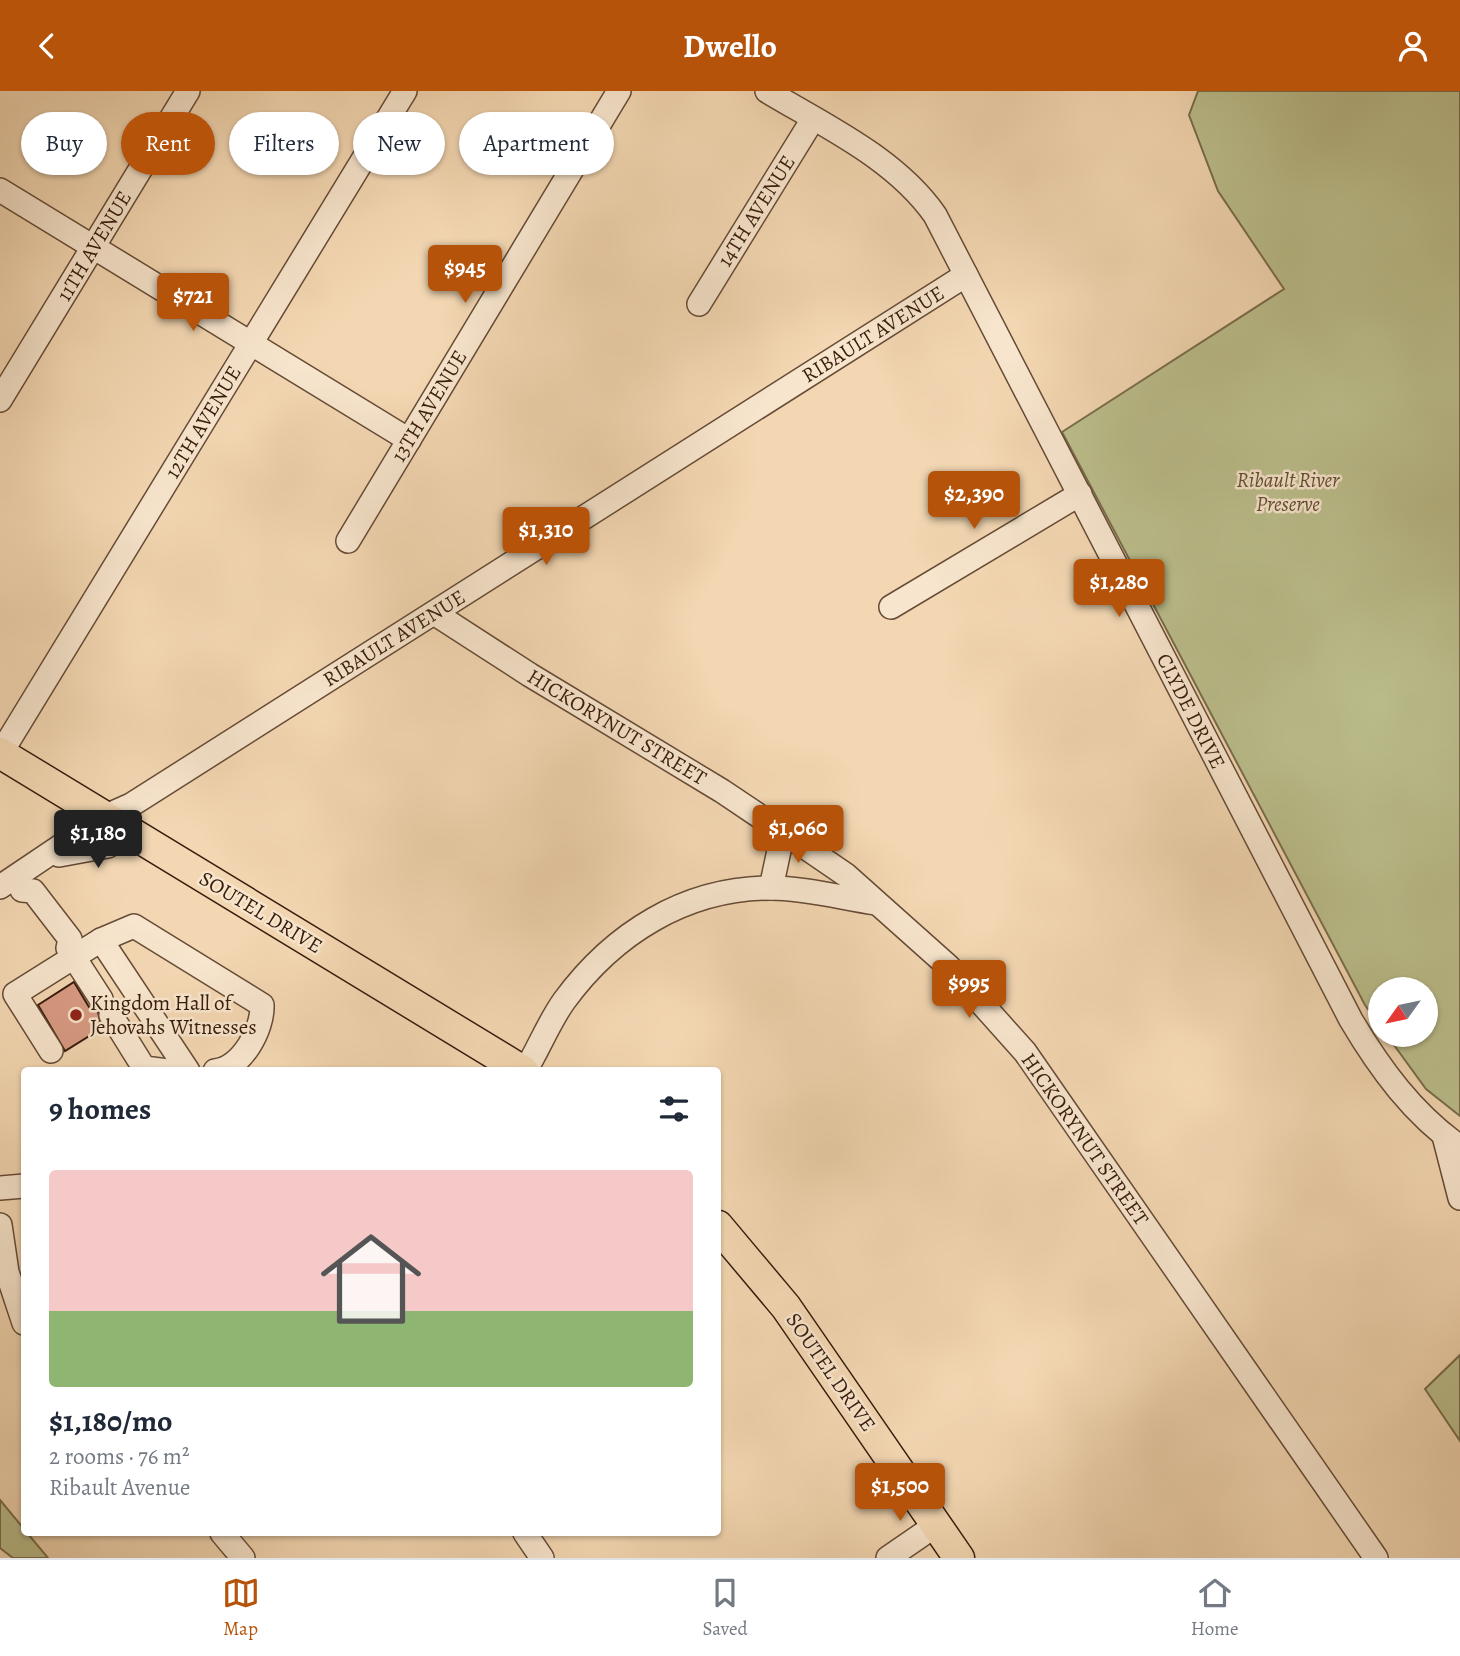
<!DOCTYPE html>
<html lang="en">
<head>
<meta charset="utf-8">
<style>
  body { margin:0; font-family:Alegreya,serif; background:#f6f6f7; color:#1f2937; height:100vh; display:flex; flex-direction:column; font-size:26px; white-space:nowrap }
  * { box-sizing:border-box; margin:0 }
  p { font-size:23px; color:#747a83 }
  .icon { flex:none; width:38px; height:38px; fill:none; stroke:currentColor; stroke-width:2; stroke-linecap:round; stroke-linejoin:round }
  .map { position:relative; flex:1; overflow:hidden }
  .sheet { position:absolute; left:21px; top:976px; width:700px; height:469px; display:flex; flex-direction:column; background:#fff; border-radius:7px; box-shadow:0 2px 5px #0004 }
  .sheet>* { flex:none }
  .hud { position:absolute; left:21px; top:21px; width:700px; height:63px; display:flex; gap:14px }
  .needle { width:46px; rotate:237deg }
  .buttons { position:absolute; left:1368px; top:886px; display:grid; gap:14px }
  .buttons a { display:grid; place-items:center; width:70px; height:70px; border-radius:50%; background:#fff; box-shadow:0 2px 5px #0004; font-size:35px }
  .price { position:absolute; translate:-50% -60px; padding:0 16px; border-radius:7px; background:#b45309; color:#fff; font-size:23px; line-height:46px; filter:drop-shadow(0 2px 4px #0008) }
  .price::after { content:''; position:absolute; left:50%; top:42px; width:21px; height:16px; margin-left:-10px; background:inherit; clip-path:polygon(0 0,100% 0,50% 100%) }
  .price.selected { background:#222; color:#fff }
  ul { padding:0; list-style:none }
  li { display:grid; align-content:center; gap:14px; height:371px; padding:0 28px }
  li span { display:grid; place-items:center; height:217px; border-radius:7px; color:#555 }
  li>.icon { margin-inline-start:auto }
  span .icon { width:126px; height:126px; fill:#fffc; stroke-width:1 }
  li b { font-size:30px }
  h2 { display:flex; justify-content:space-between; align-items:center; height:84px; padding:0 28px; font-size:30px }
  .tag { padding:0 24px; border-radius:32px; background:#fff; box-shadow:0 2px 5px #0004; font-size:24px; line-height:63px }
  .tag.selected { background:#b45309; color:#fff }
  header { display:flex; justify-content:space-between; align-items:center; height:91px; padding:0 28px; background:#b45309; color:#fff; font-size:32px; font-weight:700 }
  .tab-bar { display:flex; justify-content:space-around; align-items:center; height:98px; border-top:2px solid #e0e1e3; background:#fff; font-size:19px; color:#747a83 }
  .tab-bar a { display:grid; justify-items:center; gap:4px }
  .tab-bar .selected { color:#b45309 }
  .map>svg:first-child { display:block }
  .green { fill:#bbbe8c; stroke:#796d4c; stroke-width:2 }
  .building { fill:#d89b83; stroke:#371c0c; stroke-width:2 }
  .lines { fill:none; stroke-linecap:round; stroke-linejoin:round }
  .minor-casing { stroke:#664b36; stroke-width:26 }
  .major-casing { stroke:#371c0c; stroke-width:33 }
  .minor { stroke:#f7e5cd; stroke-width:23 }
  .major { stroke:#f3d7b2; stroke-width:30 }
  .poi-dot { fill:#8f2418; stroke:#f7e5cd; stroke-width:2.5 }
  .labels { text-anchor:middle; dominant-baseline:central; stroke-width:5; stroke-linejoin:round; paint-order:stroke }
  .street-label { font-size:21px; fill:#371c0c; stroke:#f7e5cd }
  .park-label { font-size:21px; font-style:italic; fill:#5f4d32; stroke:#f7e5cd }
  .poi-label { font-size:21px; fill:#371c0c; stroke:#f7e5cd; text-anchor:start }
</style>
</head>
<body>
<header><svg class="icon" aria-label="back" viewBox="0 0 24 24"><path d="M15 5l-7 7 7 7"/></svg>Dwello<svg class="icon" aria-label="person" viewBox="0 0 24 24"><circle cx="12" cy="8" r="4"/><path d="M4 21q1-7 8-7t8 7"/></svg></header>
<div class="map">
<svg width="1460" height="1467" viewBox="0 0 1460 1467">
  <rect width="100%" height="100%" fill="#f3d7b2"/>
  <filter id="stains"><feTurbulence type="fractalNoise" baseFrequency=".00286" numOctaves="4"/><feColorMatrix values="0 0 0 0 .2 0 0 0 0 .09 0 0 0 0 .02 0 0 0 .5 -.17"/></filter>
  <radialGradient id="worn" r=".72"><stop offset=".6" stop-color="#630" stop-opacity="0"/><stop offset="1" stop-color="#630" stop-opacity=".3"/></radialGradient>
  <g class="green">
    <polygon points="1198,0 1460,0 1460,1025 1426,998 1386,943 1426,943 1426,898 1381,898 1381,936 1365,914 1062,341 1284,198 1218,100 1189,24"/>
    <polygon points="1460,1264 1460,1350 1425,1298"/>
    <polygon points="0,1409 48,1467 13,1467 0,1457"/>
  </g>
  <polygon class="building" points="74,891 89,916 98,921 102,937 65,960 38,914"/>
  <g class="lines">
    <g class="minor-casing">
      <g id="minor">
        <path d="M767 0C825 35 895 67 935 124L1351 929C1380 978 1413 1023 1460 1056"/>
        <polyline points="0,99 409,349"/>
        <polyline points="699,213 813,28"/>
        <polyline points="0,309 188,0"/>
        <polyline points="348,450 619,0"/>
        <polyline points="891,516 1080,403"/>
        <polyline points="434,522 530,584 722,700 783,741 846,784 948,875 1025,961 1376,1467"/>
        <polyline points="1,662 405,0"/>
        <polyline points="59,764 108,755 129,742"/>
        <polyline points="0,796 104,726 131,714 966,184"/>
        <polyline points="771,797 783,741"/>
        <polyline points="22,799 33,800 70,848 68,857 101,908"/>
        <path d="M101 849 134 835 262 914C263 938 242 977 215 980"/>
        <polyline points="111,924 144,977 168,980"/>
        <polyline points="51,960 15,903 101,849 188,980"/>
        <path d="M525 980C539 957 549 931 564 910 613 843 685 797 771 797 805 797 842 807 876 812"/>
        <polyline points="1444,1045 1460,1107"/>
        <polyline points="0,1097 24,1095"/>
        <polyline points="0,1134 7,1181 24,1232"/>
        <polyline points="222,1442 243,1467"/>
        <polyline points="525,1442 542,1467"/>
        <polyline points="888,1467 936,1434"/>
      </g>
    </g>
    <g class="major-casing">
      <g id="major">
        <polyline points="0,662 523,980"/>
        <polyline points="718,1135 786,1216 959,1467"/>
      </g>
    </g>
    <use href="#minor" class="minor"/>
    <use href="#major" class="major"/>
  </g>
  <circle class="poi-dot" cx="76" cy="924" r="7"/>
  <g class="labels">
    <g class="street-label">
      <text transform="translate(756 120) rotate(-58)">14TH AVENUE</text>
      <text transform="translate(94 155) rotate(-59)">11TH AVENUE</text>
      <text transform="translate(873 243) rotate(-32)">RIBAULT AVENUE</text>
      <text transform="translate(429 315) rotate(-59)">13TH AVENUE</text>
      <text transform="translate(203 331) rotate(-59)">12TH AVENUE</text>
      <text transform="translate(394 547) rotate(-32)">RIBAULT AVENUE</text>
      <text transform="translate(1191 620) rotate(63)">CLYDE DRIVE</text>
      <text transform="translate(617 636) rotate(31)">HICKORYNUT STREET</text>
      <text transform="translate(261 821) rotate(31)">SOUTEL DRIVE</text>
      <text transform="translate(1085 1048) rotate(55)">HICKORYNUT STREET</text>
      <text transform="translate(831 1281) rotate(55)">SOUTEL DRIVE</text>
    </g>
    <g class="park-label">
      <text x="1288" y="389">Ribault River<tspan x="1288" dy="24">Preserve</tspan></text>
    </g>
    <g class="poi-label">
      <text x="90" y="912">Kingdom Hall of<tspan x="90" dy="24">Jehovahs Witnesses</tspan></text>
    </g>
  </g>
  <rect width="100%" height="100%" filter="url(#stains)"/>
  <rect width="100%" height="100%" fill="url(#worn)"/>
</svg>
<div class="buttons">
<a><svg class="needle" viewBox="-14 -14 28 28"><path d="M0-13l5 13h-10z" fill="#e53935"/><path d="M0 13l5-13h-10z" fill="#747a83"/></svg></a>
</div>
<b class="price" style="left:465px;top:214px">$945</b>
<b class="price" style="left:193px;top:242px">$721</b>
<b class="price" style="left:974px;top:440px">$2,390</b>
<b class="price" style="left:546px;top:476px">$1,310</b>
<b class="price" style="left:1119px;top:528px">$1,280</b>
<b class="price" style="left:798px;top:774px">$1,060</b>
<b class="price selected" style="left:98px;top:779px">$1,180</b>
<b class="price" style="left:969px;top:929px">$995</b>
<b class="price" style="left:900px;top:1432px">$1,500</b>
<div class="hud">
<a class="tag">Buy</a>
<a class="tag selected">Rent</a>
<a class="tag">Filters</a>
<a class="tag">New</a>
<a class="tag">Apartment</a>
</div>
<section class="sheet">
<h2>9 homes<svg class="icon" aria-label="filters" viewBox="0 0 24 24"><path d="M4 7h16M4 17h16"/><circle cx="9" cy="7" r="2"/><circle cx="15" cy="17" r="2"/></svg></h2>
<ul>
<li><span style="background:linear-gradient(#f6c9c9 65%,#8fb573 0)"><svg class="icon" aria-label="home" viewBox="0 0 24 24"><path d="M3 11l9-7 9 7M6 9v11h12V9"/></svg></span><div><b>$1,180/mo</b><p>2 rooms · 76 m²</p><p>Ribault Avenue</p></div></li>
</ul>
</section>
</div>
<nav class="tab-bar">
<a class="selected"><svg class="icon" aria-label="map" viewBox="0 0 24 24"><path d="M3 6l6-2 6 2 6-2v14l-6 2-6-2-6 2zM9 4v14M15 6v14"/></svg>Map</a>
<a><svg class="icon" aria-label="saved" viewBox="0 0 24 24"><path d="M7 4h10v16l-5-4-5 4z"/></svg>Saved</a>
<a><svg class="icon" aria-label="home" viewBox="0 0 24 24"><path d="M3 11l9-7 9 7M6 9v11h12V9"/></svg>Home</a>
</nav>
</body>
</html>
